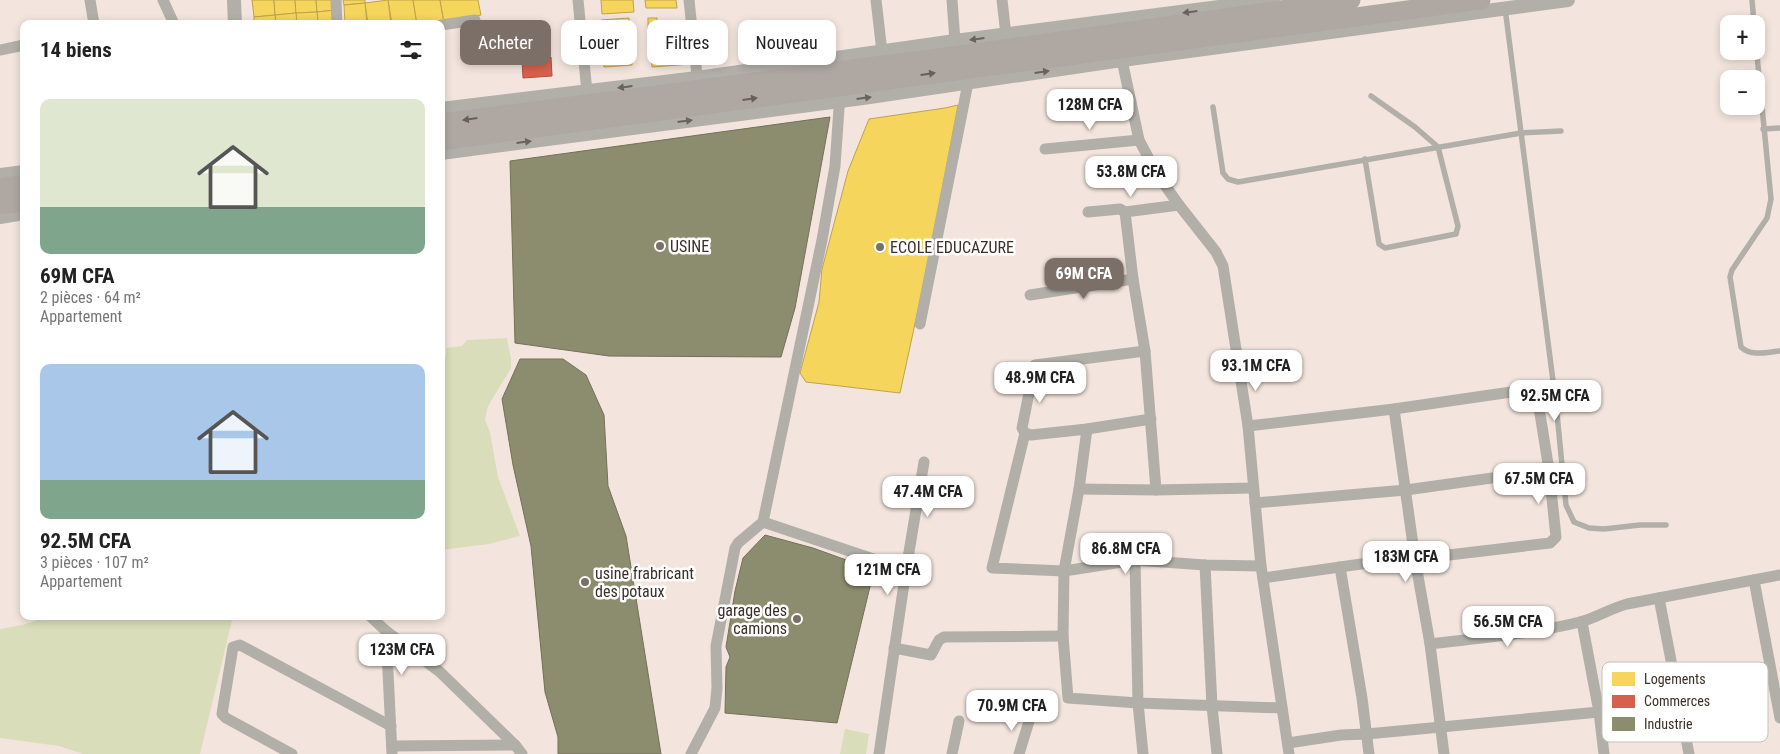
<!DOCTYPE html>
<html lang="fr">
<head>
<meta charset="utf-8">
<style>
  body { margin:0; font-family:"Roboto Condensed",sans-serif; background:#f6f6f6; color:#222; height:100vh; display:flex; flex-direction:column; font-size:19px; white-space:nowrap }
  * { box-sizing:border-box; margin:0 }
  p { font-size:16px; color:#767676 }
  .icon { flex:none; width:28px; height:28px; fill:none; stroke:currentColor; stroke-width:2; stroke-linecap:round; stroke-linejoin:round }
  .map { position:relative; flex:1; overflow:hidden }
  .drawer { position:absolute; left:20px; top:20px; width:425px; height:600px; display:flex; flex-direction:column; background:#fff; border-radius:10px; box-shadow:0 2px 8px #0003 }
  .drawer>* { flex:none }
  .hud { position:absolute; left:460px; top:20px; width:475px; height:45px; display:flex; gap:10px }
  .tools { position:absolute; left:1720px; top:15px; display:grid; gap:10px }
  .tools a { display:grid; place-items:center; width:45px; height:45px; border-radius:10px; background:#fff; box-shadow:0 2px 8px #0003; font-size:25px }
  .price { position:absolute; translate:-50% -42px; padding:0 11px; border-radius:10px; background:#fff; color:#222; font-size:16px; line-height:32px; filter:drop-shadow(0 1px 2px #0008) }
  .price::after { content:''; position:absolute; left:50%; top:30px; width:15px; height:11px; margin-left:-8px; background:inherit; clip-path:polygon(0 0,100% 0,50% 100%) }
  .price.active { background:#7b6f67; color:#fff }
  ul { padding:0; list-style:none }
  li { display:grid; align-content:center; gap:10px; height:265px; padding:0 20px }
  li span { display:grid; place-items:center; height:155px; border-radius:10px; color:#555 }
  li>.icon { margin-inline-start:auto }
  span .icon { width:90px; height:90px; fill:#fffc; stroke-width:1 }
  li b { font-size:21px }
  h2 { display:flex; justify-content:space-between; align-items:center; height:60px; padding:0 20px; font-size:21px }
  .pill { padding:0 18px; border-radius:10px; background:#fff; box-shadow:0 2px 8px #0003; font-size:18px; line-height:45px }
  .pill.active { background:#7b6f67; color:#fff }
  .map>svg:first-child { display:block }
  .green { fill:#d9ddb9 }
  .homes { fill:#f6d55c; stroke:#bea34c }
  .shops { fill:#d6604d; stroke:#a85142 }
  .industry { fill:#8c8c6e; stroke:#747059 }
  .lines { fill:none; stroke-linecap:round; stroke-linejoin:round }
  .service { stroke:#b2afa9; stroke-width:5.5 }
  .minor { stroke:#b2afa9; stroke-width:11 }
  .tertiary { stroke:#b2afa9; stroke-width:14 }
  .trunk { stroke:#afa8a2; stroke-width:19 }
  .oneway { fill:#6b625b }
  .oneway2 { fill:#695f58 }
  .poi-dot { fill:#7b6f67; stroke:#fff; stroke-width:2 }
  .labels { text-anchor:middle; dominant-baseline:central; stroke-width:5; stroke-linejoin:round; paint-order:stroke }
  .poi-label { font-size:16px; fill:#3b2f27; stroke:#fff; text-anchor:start }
  .key { fill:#fff; stroke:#c4c1be; stroke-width:1 }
  .key-label { font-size:14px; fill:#3b2f27 }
</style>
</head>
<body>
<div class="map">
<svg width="1780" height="754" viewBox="0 0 1780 754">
  <rect width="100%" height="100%" fill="#f3e5dd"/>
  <g class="green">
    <polygon points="507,338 511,359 511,368 488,406 485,420 490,432 498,477 520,536 489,544 441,550 441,357 446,356 446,348 462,346 467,340"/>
    <polygon points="51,616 233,616 200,754 83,754 59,746 0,738 0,629 22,625"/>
    <polygon points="845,729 869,734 866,754 840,754"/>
  </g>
  <g class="homes">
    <polygon points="252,0 274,0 275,15 254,17"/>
    <polygon points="274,0 295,0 296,13 275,15"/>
    <polygon points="295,0 316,0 317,12 296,13"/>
    <polygon points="316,0 334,0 335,10 317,12"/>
    <polygon points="343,0 365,0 365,3 344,5"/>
    <polygon points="388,0 413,0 417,24 392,24"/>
    <polygon points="388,0 391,24 368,24 365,3"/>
    <polygon points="413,0 440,0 444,23 417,24"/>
    <polygon points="440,0 478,0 481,15 444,22"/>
    <polygon points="601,0 633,0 634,12 602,14"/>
    <polygon points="645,0 676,0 677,8 646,8"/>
    <polygon points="365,3 367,24 345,24 344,5"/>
    <polygon points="335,10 336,24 318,24 317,12"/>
    <polygon points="317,12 318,24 297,24 296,13"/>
    <polygon points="296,13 297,24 276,24 275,15"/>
    <polygon points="275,15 276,24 254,24 254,17"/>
    <polygon points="629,18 632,65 604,67 601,20"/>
    <rect x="648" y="18" width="9" height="20"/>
    <polygon points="688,25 689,43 660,45 659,27"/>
    <polygon points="490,34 505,61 501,65 497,58 495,60 489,51 485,52 482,46 468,52 466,46"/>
    <polygon points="689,43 691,64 652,67 650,47"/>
    <polygon points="958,105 929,259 900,393 806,382 800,373 819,302 822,269 848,171 869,119 945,108"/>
  </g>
  <polygon class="shops" points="551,57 552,76 523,78 522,59"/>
  <g class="industry">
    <polygon points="830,117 795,308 781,357 609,356 515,343 510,161"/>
    <polygon points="520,359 563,359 586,375 604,415 608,486 626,536 661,754 558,754 558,737 545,692 531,546 513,465 502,399"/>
    <polygon points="765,535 813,548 874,570 837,723 725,713 726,667 730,657 726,647 735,591 743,558"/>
  </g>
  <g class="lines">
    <g class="service">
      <polyline points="1752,0 1754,24"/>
      <polyline points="1505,8 1556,404 1566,505 1574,522 1589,528 1604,529 1640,525 1666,525"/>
      <path d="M1756 45 1771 199 1767 218 1732 270 1730 277 1741 347C1751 357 1767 352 1780 351"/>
      <polyline points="1213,107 1223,173 1228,179 1238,182 1521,133 1561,131"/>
      <polyline points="1763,129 1780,128"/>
      <polyline points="1365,159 1379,244 1385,248 1456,234 1458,226 1438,147 1415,127 1371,96"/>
    </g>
    <g class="minor">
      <polyline points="90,0 94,24"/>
      <polyline points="163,0 174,24"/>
      <polyline points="336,0 337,24"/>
      <polyline points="578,0 587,92"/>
      <polyline points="689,0 698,85"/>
      <polyline points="876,0 882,52"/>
      <polyline points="952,0 955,41"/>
      <polyline points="1002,0 1006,35"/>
      <polyline points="441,25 475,20"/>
      <polyline points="0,50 24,45"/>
      <polyline points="1122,60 1139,140 1157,174 1179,205 1216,252 1223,266 1248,426 1261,566 1289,754"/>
      <polyline points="1045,149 1139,140"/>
      <polyline points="1088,212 1120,209 1125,212 1179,205"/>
      <polyline points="1125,212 1133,279 1145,351 1156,490"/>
      <polyline points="1030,295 1133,279"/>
      <polyline points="920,324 968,83"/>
      <polyline points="1145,351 1035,365 1034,368 1022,428 1025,433 1031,435 1087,429 1151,419"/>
      <polyline points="1394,409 1415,559 1430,644 1444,754"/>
      <polyline points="1248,426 1394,409 1532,389 1537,395 1549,470 1556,537 1550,543 1415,559 1368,563 1263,578"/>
      <polyline points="1087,429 1079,489 1064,571 1063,636 1068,698 1138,703 1282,708"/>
      <polyline points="1025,433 992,568 1064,571 1135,560 1205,565 1261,566"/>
      <polyline points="1079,489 1156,490 1253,488"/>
      <polyline points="1255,503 1406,490 1549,470"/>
      <polyline points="763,522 906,570 879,754"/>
      <polyline points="1135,560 1138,703 1143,754"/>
      <polyline points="1205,565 1212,706 1217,754"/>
      <polyline points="1340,567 1362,698 1369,754"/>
      <polyline points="906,570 924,462"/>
      <polyline points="1754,580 1780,718"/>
      <polyline points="1659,598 1689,754"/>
      <polyline points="370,616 386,631 392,754"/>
      <polyline points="386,631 440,672 515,745 522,754"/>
      <path d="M1430 644C1480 638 1531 634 1580 622 1594 619 1611 608 1627 604L1780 575"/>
      <polyline points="894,648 931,655 939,640 944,637 1063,636"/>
      <polyline points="1599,712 1604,754"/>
      <polyline points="1288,743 1341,735 1367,734 1599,712 1582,622"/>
      <polyline points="392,746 515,745"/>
      <polyline points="292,754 226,718 222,714 233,647 240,645 391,726"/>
      <polyline points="691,754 715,708 717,688 716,646 735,548 738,543 763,522 822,240 835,166 840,94"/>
      <polyline points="952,754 959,721"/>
      <polyline points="1019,754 1030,718"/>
    </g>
    <g class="tertiary">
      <polyline points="234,0 235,24"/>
      <polyline points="441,109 697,78 955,41 1273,0"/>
      <polyline points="441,153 863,98 1122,60 1568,0"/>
      <polyline points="0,175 24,172"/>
      <polyline points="0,217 24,213"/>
    </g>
    <g class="trunk">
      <polyline points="441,123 982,52 1351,0"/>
      <polyline points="441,141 1481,0"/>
      <polyline points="0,188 24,184"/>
      <polyline points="0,205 24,202"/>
    </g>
  </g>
  <defs><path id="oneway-solid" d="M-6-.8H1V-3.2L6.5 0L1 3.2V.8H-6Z" transform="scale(1.25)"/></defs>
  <g class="oneway">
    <use href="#oneway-solid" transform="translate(1190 12) rotate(173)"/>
    <use href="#oneway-solid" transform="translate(977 39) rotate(173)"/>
    <use href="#oneway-solid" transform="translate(1042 72) rotate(-8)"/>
    <use href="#oneway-solid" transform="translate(625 87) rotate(173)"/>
    <use href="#oneway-solid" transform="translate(864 98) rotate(-7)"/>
    <use href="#oneway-solid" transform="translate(685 121) rotate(-7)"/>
    <use href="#oneway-solid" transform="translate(524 142) rotate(-7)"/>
  </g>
  <g class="oneway2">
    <use href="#oneway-solid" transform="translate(928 74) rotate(-8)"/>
    <use href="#oneway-solid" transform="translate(750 99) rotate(-8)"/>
    <use href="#oneway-solid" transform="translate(470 119) rotate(172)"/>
  </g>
  <g class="poi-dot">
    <circle cx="660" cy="246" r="5"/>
    <circle cx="880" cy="247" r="5"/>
    <circle cx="585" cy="582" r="5"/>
    <circle cx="797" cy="619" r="5"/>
  </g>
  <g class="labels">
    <g class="poi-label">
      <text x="670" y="246">USINE</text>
      <text x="890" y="247">ECOLE EDUCAZURE</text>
      <text x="595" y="573">usine frabricant<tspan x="595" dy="18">des potaux</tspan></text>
      <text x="787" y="610" text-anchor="end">garage des<tspan x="787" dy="18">camions</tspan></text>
    </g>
  </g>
  <rect x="1602" y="662" width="166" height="80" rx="8" class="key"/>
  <rect x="1612" y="672" width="23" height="14" fill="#f6d55c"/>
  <rect x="1612" y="695" width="23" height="13" fill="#d6604d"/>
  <rect x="1612" y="717" width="23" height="14" fill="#8c8c6e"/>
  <g class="key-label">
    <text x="1644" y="684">Logements</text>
    <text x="1644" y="706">Commerces</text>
    <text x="1644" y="729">Industrie</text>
  </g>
</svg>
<div class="tools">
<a>+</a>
<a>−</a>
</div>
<b class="price" style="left:1090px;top:131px">128M CFA</b>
<b class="price" style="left:1131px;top:198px">53.8M CFA</b>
<b class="price active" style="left:1084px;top:300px">69M CFA</b>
<b class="price" style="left:1256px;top:392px">93.1M CFA</b>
<b class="price" style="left:1040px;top:404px">48.9M CFA</b>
<b class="price" style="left:1555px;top:422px">92.5M CFA</b>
<b class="price" style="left:1539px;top:505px">67.5M CFA</b>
<b class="price" style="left:928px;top:518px">47.4M CFA</b>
<b class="price" style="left:1126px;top:575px">86.8M CFA</b>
<b class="price" style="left:1406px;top:583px">183M CFA</b>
<b class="price" style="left:888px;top:596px">121M CFA</b>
<b class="price" style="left:1508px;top:648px">56.5M CFA</b>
<b class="price" style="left:402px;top:676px">123M CFA</b>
<b class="price" style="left:1012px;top:732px">70.9M CFA</b>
<div class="hud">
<a class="pill active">Acheter</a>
<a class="pill">Louer</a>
<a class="pill">Filtres</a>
<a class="pill">Nouveau</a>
</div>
<section class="drawer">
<h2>14 biens<svg class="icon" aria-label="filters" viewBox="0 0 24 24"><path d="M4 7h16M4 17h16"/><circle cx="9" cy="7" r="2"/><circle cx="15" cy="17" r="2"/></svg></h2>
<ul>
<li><span style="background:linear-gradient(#dfe7d0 70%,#7fa58c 0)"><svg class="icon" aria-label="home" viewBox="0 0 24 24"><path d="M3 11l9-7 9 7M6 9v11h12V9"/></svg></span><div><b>69M CFA</b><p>2 pièces · 64 m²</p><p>Appartement</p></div></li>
<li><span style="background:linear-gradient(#a9c7e8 75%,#7fa58c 0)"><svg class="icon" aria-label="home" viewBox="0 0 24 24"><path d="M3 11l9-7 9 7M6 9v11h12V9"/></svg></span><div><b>92.5M CFA</b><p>3 pièces · 107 m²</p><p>Appartement</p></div></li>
</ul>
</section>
</div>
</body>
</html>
